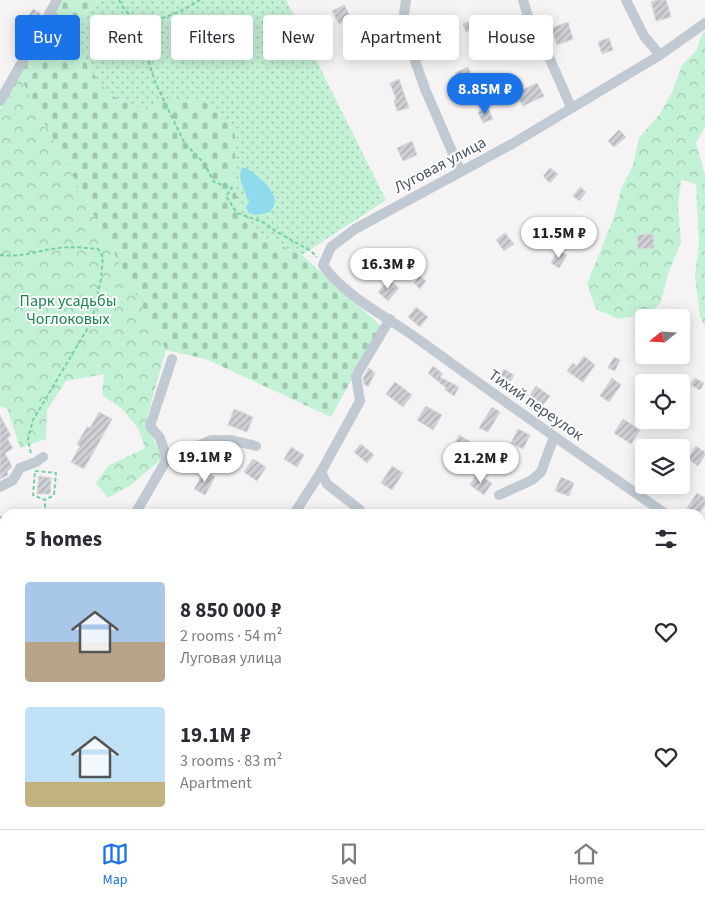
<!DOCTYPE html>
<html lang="en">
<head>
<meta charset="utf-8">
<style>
  body { margin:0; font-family:"Source Sans 3",sans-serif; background:#f7f7f7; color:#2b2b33; height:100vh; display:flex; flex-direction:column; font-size:19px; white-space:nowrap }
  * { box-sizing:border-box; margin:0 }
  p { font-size:16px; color:#7c7c81 }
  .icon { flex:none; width:28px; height:28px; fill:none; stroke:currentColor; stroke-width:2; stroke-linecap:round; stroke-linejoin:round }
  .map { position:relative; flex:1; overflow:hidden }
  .side { position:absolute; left:0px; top:509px; width:705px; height:321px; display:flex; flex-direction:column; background:#fff; border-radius:15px 15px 0 0; box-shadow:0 2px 12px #0003 }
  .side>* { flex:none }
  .banner { position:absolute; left:15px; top:15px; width:675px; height:45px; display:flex; gap:10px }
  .needle { width:32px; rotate:252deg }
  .fabs { position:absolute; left:635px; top:309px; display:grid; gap:10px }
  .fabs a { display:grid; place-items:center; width:55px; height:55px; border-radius:5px; background:#fff; box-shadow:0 2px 12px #0003; font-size:25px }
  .price { position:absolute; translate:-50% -42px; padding:0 11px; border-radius:18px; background:#fff; color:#222; font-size:16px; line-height:32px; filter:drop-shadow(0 1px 2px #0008) }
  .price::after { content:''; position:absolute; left:50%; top:30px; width:15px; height:11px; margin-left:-8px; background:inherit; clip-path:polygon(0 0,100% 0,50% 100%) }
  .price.on { background:#1a73e8; color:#fff }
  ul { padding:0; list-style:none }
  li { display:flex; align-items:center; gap:15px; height:125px; padding:0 25px }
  li span { display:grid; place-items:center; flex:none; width:140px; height:100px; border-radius:5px; color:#555 }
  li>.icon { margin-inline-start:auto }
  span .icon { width:60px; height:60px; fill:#fffc; stroke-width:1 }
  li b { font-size:21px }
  h2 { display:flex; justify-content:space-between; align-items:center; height:60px; padding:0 25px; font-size:21px }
  .chip { padding:0 18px; border-radius:5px; background:#fff; box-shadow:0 2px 12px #0003; font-size:18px; line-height:45px }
  .chip.on { background:#1a73e8; color:#fff }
  .tab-bar { display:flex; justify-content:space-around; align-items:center; height:70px; border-top:1px solid #e1e1e2; background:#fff; font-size:14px; color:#7c7c81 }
  .tab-bar a { display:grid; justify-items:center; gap:2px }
  .tab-bar .on { color:#1a73e8 }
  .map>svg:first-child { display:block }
  .commercial { fill:#fdf9ef }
  .grass { fill:url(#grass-dots) }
  .forest { fill:url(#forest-crowns) }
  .cemetery { fill:url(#cemetery-stones) }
  .water { fill:#90daee }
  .building { fill:url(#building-hatch); stroke:#d7d9de }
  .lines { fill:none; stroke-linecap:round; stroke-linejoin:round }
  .path { stroke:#7ad0a6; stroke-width:2; stroke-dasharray:4 2.5; stroke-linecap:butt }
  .minor { stroke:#c1cad2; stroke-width:10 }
  .major { stroke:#b3c2d1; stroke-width:12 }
  .labels { text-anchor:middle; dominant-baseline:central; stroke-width:4; stroke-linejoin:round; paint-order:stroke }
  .street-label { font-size:16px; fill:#4a5661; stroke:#fff }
  .park-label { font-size:16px; fill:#17864f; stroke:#fff }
</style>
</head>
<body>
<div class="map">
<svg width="705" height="829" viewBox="0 0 705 829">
  <defs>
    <pattern id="grass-dots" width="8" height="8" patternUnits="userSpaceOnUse" patternTransform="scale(1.25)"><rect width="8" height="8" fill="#c3f1d5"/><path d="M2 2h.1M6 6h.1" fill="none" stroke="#a0c6b0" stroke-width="1.8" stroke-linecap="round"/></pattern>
    <pattern id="forest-crowns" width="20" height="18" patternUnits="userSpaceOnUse" patternTransform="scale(1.25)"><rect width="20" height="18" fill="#c3f1d5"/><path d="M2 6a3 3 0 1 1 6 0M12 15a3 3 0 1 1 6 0" fill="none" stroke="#a0c6b0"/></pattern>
    <pattern id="cemetery-stones" width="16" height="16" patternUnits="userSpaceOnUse" patternTransform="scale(1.25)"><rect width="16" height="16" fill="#c3f1d5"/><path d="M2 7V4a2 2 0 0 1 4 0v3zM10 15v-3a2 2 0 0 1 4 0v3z" fill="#a0c6b0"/></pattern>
    <pattern id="building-hatch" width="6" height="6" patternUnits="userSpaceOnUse" patternTransform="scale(1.25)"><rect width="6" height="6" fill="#cdcfd5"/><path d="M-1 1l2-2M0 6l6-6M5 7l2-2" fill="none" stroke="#a8abb0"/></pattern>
  </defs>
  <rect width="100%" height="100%" fill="#f5f3f3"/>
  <polygon class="commercial" points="553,825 680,825 685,829 550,829"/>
  <polygon class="grass" points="94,0 286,0 386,200 302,255 275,243 251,229 241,213 232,178 235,163 235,135 157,103 143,110 110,95 88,67 77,39"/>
  <g class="forest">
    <polygon points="705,32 705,127 696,143 705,174 705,327 700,316 695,276 699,243 696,184 681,180 678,206 681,242 668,274 661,302 650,313 618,319 596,309 587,284 614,217 621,190 633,165 639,138 659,115 672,92 682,65 696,51 702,34"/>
    <polygon points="18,73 166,350 147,417 147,427 163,458 131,485 108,498 96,483 108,466 145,448 138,428 122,409 102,395 104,374 66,381 47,410 46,439 20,448 7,408 0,407 0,109"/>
    <polygon points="5,737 5,775 0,790 0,740"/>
    <polygon points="5,811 5,825 138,825 138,829 0,829"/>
    <polygon points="414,825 492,825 497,829 416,829"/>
  </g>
  <polygon class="cemetery" points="63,0 94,0 77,39 88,67 110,95 143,110 157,103 174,101 199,100 220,110 235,135 235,163 232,178 241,213 251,229 275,243 302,255 381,326 331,417 206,359 166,350 18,73"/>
  <g class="water">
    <path d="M242 167C253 170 279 191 274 205 274 207 271 210 270 212L256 215 249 213 246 208 249 201C244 189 237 179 242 167Z"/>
    <polygon points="0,603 5,607 5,726 0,728"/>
  </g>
  <g class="building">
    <polygon points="657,0 666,0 671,17 656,21 651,2"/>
    <polygon points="344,5 351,18 339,24 332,11"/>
    <polygon points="33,9 41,14 33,29 24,23"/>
    <polygon points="473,20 476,28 466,32 463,24"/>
    <polygon points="568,22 573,39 557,45 551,28"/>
    <polygon points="370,28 376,44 364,48 359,32"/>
    <polygon points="609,38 613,50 602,54 598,42"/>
    <polygon points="468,67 474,82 461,87 455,73"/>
    <polygon points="399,79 409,108 397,111 394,100 396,99 390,83"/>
    <polygon points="537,83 544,96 523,106 516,93"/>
    <polygon points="488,108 493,119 483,123 478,112"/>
    <polygon points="619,130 626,137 614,147 608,141"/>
    <polygon points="412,141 417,155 403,161 397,148"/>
    <polygon points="550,168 558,174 550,183 543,176"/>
    <polygon points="580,187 586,192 579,201 573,196"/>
    <polygon points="505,233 514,244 504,251 496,240"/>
    <polygon points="653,234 654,248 638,249 637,235"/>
    <polygon points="377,250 387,259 377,269 367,260"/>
    <polygon points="558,250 567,255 559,268 551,263"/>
    <polygon points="420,276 426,281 420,289 414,283"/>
    <polygon points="389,280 399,288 388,301 378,292"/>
    <polygon points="416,307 428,317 420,327 408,317"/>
    <polygon points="584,356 595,365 583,382 567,371 573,363 577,366"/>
    <polygon points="614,357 620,360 615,371 608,368"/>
    <polygon points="433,366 443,374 440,377 459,387 454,396 445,390 446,388 428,373"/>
    <polygon points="369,368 375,373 368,387 364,384 363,378"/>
    <polygon points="504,369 514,375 508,386 497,379"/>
    <polygon points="612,378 621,385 609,402 600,396"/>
    <polygon points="695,378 704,383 700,390 691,385"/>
    <polygon points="395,382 412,395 403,407 386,394"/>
    <polygon points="536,386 550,396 541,408 528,398"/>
    <polygon points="426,406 442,415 433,430 417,420"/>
    <polygon points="492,407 500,412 488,432 479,428"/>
    <polygon points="234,409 253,417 247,432 228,425"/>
    <polygon points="99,412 112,419 84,469 71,462 80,446 77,444 87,427 90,428"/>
    <polygon points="0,415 11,436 7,438 13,448 5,453 12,467 7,472 8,475 0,479"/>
    <polygon points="623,419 640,430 631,444 614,433"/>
    <polygon points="518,429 530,435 523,449 511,443"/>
    <polygon points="459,435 474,444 468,455 453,447"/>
    <polygon points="361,444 374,455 367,463 354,452"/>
    <polygon points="696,446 705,452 705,455 698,466 688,459"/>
    <polygon points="291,447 304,455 297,467 284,459"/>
    <polygon points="493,448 505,455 497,469 485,461"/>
    <polygon points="253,459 266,467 257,481 244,472"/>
    <polygon points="392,466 403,473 392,490 381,483"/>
    <polygon points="205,471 215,477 205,495 194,489"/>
    <polygon points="477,474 492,483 484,495 470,485"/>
    <polygon points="39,476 51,478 50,494 37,494"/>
    <polygon points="561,477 574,483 569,496 555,491"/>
    <polygon points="697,493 705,498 705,505 699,514 687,508"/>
  </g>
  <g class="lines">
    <g class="path">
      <path d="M119 0C122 6 128 15 134 18 150 28 186 9 200 0"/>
      <polyline points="134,18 156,84 185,144 204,163 214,182 232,188 226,196 237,213 263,222 277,232 311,251 317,257"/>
      <path d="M0 255C22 258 38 250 59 248 71 246 85 248 98 249L103 257 101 279 92 321 33 420 28 439 31 454"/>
      <polygon points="35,471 56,473 54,495 45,500 33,495"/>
      <polyline points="45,514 45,500"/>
      <polyline points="0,517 5,519"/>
      <polyline points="0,597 5,601"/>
      <polyline points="4,728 5,730"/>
      <polyline points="0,735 5,733"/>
      <polyline points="0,782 5,766"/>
      <polyline points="154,825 155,829"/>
      <polyline points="507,825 511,829"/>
      <polyline points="132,829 134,825"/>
    </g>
    <g class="minor">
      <polyline points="406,0 404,15 406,34 411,49 425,89 460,170"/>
      <polyline points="523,0 531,26 542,41 571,107"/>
      <polyline points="626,0 644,36 660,55"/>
      <polyline points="0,101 57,0"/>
      <polyline points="167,459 160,438 150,426 172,359"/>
      <polyline points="321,472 327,484 360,510 361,514"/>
      <polyline points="0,487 13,480 20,468 36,462 43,457"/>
      <polyline points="499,495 532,480 541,472 554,437"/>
      <polyline points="135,514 167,459 211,440 231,440 256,446"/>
      <polyline points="294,514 321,472 360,401 356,376 390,319"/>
      <path d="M666 514C581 456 498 397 415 337 387 317 342 294 323 265L331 247 355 229 512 144 660 55 705 23"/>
      <polyline points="700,537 705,541"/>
      <polyline points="700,658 705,662"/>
      <polyline points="0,815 5,798"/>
      <polyline points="167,825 174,829"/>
      <polyline points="664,825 670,829"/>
      <polyline points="418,829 422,825"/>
    </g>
    <g class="major">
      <polyline points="0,535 5,538"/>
      <polyline points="379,825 383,829"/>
    </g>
  </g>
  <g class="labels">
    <g class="street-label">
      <text transform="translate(440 165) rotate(-28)">Луговая улица</text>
      <text transform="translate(536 405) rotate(35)">Тихий переулок</text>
    </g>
    <g class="park-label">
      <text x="68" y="301">Парк усадьбы<tspan x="68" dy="18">Чоглоковых</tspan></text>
    </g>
  </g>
</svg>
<div class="fabs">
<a><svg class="needle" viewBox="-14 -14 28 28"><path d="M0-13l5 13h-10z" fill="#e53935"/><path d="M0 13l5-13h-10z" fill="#7c7c81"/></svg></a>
<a><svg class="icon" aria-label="locate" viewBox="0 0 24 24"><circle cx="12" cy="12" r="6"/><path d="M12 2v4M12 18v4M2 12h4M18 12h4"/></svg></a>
<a><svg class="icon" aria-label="layers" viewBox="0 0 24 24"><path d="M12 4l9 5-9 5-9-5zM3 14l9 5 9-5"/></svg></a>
</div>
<b class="price on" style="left:485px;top:115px">8.85M ₽</b>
<b class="price" style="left:559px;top:259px">11.5M ₽</b>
<b class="price" style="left:388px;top:290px">16.3M ₽</b>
<b class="price" style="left:205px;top:483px">19.1M ₽</b>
<b class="price" style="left:481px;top:484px">21.2M ₽</b>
<div class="banner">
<a class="chip on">Buy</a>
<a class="chip">Rent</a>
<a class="chip">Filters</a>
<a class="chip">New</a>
<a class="chip">Apartment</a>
<a class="chip">House</a>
</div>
<section class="side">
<h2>5 homes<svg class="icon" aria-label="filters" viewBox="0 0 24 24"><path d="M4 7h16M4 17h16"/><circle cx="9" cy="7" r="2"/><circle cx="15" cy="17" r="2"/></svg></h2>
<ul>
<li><span style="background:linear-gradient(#a9c7e8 60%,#b9a48a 0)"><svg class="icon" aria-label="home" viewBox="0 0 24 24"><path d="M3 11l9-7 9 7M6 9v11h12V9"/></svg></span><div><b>8 850 000 ₽</b><p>2 rooms · 54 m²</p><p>Луговая улица</p></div><svg class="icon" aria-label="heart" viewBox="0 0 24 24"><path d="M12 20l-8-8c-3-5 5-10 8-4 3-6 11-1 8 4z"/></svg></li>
<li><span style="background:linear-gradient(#bfe0f5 75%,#c2b280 0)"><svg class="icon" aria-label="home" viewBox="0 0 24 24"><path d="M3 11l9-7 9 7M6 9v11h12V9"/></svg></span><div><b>19.1M ₽</b><p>3 rooms · 83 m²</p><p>Apartment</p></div><svg class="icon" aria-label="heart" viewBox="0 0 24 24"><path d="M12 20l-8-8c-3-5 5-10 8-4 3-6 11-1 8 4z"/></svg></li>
</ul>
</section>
</div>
<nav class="tab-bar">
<a class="on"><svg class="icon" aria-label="map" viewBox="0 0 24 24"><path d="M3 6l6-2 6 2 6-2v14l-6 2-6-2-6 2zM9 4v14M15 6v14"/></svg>Map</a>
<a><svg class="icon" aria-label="saved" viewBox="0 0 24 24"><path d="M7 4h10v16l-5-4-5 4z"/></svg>Saved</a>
<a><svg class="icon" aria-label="home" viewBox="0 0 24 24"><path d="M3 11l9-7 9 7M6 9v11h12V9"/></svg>Home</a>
</nav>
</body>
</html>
